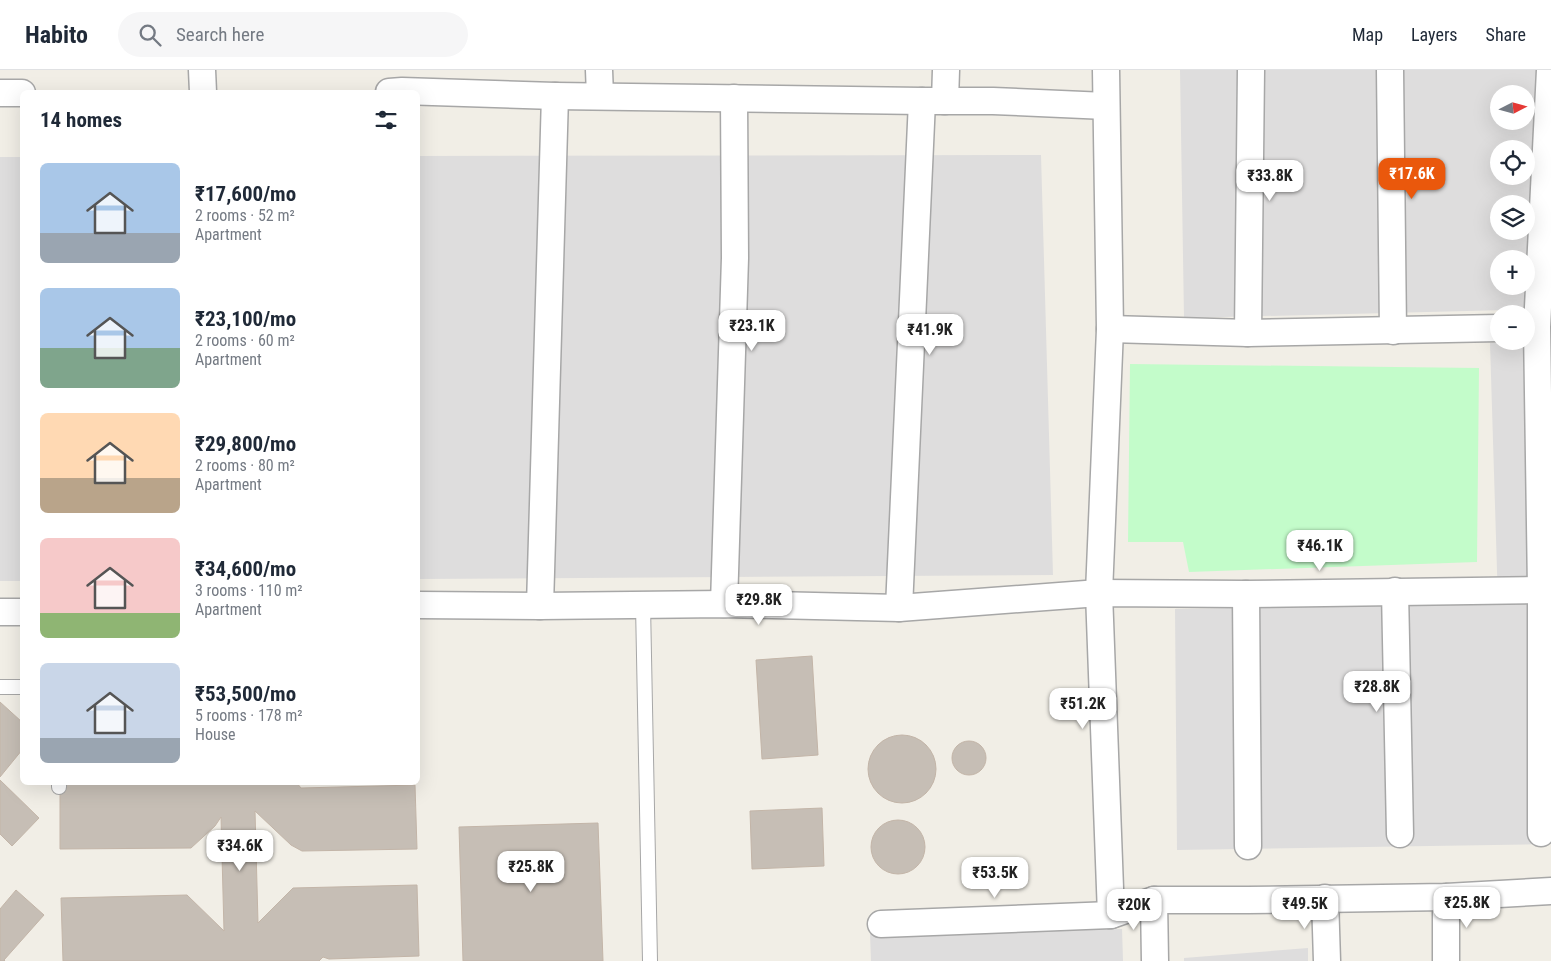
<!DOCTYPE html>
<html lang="en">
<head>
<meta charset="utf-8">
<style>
  body { margin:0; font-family:"Roboto Condensed",sans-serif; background:#f6f6f7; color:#1f2937; height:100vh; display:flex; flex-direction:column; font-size:19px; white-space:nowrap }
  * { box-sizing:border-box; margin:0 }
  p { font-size:16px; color:#747a83 }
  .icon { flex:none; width:28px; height:28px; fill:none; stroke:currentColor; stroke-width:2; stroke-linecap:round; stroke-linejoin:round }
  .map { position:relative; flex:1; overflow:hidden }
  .sheet { position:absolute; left:20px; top:20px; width:400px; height:695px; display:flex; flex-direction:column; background:#fff; border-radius:8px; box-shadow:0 5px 20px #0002 }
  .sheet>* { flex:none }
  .needle { width:32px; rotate:84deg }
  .controls { position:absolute; left:1490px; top:15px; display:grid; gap:10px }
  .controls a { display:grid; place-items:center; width:45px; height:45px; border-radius:50%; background:#fff; box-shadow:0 5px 20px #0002; font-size:25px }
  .price { position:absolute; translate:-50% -42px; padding:0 11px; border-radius:10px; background:#fff; color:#222; font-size:16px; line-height:32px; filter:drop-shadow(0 1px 2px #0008) }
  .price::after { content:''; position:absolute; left:50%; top:30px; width:15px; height:11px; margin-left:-8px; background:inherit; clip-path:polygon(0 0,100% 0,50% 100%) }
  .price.selected { background:#ea580c; color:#fff }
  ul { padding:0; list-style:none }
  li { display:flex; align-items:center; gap:15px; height:125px; padding:0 20px }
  li span { display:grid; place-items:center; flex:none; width:140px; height:100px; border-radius:8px; color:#555 }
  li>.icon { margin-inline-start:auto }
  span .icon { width:60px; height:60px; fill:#fffc; stroke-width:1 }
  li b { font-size:21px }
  h2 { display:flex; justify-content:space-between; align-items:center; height:60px; padding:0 20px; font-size:21px }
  header { display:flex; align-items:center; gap:30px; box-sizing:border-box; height:70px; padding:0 25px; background:#fff; border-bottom:1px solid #e0e1e3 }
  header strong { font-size:24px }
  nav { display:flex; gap:28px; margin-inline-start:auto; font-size:18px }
  .search { width:350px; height:45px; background:#f6f6f7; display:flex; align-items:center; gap:12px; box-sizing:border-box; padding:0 18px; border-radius:28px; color:#747a83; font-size:19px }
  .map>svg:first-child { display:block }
  .residential { fill:#dedddd; fill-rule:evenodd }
  .park { fill:#c3fcca }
  .building { fill:#c6beb5; stroke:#c3b5a8 }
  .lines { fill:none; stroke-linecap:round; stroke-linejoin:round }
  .service-casing { stroke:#a7a7a7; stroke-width:16 }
  .minor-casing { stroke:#a7a7a7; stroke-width:29 }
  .service { stroke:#fff; stroke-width:14 }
  .minor { stroke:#fff; stroke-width:26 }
</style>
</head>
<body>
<header>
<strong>Habito</strong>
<div class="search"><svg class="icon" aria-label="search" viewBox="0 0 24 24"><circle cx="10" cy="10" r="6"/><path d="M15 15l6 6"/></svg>Search here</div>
<nav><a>Map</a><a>Layers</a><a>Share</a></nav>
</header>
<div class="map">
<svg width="1551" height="891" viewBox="0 0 1551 891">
  <rect width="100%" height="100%" fill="#f1eee6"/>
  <g class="residential">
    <path d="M1180 0H1551V239L1184 248ZM1499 24H1526V51H1499ZM1499 79H1526V106H1499ZM1499 134H1526V161H1499ZM1499 189H1526V216H1499Z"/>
    <polygon points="1041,85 1053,505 418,509 418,86"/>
    <rect x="0" y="87" width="22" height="424"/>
    <polygon points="1551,271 1551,774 1177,780 1175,539 1498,533 1490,273"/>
    <polygon points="1122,859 1123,891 871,891 870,863"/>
    <polygon points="1308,878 1308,891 1184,891 1184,888"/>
  </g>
  <polygon class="park" points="1130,294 1479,298 1477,492 1189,502 1183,472 1128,472"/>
  <g class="building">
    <polygon points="812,586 818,685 762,689 756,590"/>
    <polygon points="0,632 22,652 22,680 0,707"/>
    <circle cx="902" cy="699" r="34"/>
    <circle cx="969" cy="688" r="17"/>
    <polygon points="0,710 39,748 12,776 0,764"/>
    <polygon points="60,712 296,712 301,718 415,715 417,779 302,781 291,775 255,741 258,853 293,818 417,815 419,886 329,889 323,887 319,891 63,891 61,828 187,825 224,861 221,747 215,756 191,778 60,779"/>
    <polygon points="822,738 824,796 752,799 750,741"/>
    <circle cx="898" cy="777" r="27"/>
    <polygon points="598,753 603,891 463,891 459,757"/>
    <polygon points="16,820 44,845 4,890 5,891 0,891 0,839"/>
  </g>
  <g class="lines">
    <g class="service-casing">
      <g id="service">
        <polyline points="643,535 650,891"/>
        <polyline points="0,617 22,617"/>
        <polyline points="59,712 59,717"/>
      </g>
    </g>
    <g class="minor-casing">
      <g id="minor">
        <polyline points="202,0 203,22"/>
        <polyline points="599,0 600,26"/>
        <polyline points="1106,0 1110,259 1099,523 1111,845 1154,830 1248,830 1446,827 1551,821"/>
        <polyline points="1390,0 1393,261"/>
        <polyline points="389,22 402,21 555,26 922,31 993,31 1106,36"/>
        <polyline points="0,23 22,23"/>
        <polyline points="945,31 946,0"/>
        <polyline points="1110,259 1248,263 1499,258"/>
        <polyline points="1248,263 1251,0"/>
        <polyline points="1395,521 1400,764"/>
        <polyline points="1246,524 1248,776"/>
        <polyline points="724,534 735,188 734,28"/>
        <polyline points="418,535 540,536 724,534 899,538 1099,523 1246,524 1541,520"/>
        <polyline points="540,536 555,26"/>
        <polyline points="899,538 922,31"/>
        <polyline points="0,542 22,542"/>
        <polyline points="1541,763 1541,520 1537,257 1550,0"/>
        <polyline points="1446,827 1446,891"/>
        <polyline points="1325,828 1327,891"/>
        <polyline points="1154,830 1155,891"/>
        <polyline points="881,854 1111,845"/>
      </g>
    </g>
    <use href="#service" class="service"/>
    <use href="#minor" class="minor"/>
  </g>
</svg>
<div class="controls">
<a><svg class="needle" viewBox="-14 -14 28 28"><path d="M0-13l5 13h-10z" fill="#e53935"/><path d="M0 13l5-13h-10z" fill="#747a83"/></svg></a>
<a><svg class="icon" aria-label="locate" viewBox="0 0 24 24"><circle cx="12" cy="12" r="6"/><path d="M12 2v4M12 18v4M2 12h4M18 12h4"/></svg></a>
<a><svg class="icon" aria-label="layers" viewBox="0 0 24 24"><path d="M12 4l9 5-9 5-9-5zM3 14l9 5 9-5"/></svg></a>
<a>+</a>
<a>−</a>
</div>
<b class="price selected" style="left:1412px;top:130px">₹17.6K</b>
<b class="price" style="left:1270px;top:132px">₹33.8K</b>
<b class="price" style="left:752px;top:282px">₹23.1K</b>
<b class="price" style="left:930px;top:286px">₹41.9K</b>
<b class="price" style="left:1320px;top:502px">₹46.1K</b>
<b class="price" style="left:759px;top:556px">₹29.8K</b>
<b class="price" style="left:1377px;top:643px">₹28.8K</b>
<b class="price" style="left:1083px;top:660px">₹51.2K</b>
<b class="price" style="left:240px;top:802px">₹34.6K</b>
<b class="price" style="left:531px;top:823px">₹25.8K</b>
<b class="price" style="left:995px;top:829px">₹53.5K</b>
<b class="price" style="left:1467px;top:859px">₹25.8K</b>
<b class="price" style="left:1305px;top:860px">₹49.5K</b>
<b class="price" style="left:1134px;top:861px">₹20K</b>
<section class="sheet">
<h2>14 homes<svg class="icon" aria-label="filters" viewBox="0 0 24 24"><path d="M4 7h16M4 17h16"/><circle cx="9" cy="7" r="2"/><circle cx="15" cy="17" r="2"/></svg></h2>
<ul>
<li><span style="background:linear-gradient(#a9c7e8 70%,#9aa5b1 0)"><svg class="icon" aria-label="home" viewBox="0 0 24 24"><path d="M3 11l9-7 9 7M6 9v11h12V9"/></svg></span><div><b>₹17,600/mo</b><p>2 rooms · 52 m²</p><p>Apartment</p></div></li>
<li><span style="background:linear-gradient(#a9c7e8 60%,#7fa58c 0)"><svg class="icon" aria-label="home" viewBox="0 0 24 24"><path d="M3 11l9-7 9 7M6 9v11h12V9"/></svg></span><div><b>₹23,100/mo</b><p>2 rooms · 60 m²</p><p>Apartment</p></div></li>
<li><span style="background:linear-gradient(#ffd9b3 65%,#b9a48a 0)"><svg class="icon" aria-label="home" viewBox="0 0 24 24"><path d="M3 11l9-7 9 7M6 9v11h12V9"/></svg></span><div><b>₹29,800/mo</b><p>2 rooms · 80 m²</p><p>Apartment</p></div></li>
<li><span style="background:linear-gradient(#f6c9c9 75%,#8fb573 0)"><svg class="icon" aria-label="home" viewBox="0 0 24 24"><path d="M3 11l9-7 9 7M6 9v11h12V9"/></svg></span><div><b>₹34,600/mo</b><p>3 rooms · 110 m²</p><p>Apartment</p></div></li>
<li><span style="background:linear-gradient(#c9d6e8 75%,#9aa5b1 0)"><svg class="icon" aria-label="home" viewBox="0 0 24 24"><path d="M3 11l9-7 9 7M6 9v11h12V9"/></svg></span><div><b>₹53,500/mo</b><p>5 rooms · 178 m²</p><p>House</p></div></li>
</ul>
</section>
</div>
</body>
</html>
